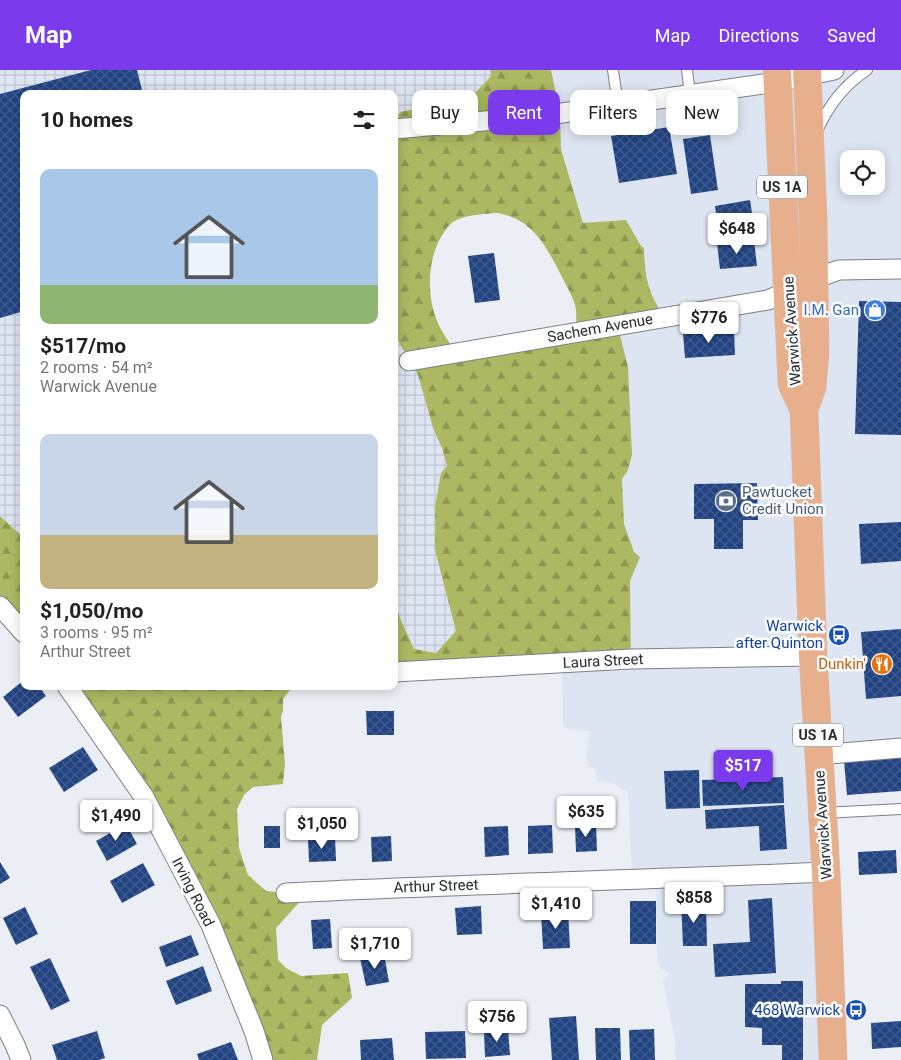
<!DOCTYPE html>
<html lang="en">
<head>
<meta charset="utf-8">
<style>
  body { margin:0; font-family:Roboto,sans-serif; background:#f6f6f6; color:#222; height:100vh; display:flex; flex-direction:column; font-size:19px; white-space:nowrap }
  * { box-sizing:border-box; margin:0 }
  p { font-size:16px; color:#767676 }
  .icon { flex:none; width:28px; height:28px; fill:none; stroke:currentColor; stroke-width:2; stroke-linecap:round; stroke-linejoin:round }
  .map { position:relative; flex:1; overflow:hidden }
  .sheet { position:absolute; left:20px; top:20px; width:378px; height:600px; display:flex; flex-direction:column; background:#fff; border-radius:10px; box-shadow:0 2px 12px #0003 }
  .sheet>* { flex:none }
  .banner { position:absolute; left:412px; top:20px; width:412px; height:45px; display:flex; gap:10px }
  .fabs { position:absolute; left:840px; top:80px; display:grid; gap:10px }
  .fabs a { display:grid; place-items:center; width:45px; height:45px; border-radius:10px; background:#fff; box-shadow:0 2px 12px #0003; font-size:25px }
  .price { position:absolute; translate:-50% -42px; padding:0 11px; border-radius:5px; background:#fff; color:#222; font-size:16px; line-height:32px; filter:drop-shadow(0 1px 2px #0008) }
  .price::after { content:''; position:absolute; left:50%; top:30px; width:15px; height:11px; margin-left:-8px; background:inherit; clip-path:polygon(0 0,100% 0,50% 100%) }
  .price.on { background:#7c3aed; color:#fff }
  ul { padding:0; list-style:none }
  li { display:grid; align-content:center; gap:10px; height:265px; padding:0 20px }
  li span { display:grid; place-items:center; height:155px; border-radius:10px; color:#555 }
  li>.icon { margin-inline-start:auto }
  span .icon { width:90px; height:90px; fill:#fffc; stroke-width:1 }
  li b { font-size:21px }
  h2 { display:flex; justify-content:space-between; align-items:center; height:60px; padding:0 20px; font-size:21px }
  .tag { padding:0 18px; border-radius:10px; background:#fff; box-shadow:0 2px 12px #0003; font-size:18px; line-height:45px }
  .tag.on { background:#7c3aed; color:#fff }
  header { display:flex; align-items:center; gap:30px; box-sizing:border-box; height:70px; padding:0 25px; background:#7c3aed; color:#fff }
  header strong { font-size:24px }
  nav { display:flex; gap:28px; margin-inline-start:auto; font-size:18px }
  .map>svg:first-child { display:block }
  .built { fill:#dee5f2; fill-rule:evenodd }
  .industrial { fill:url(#industrial-grid) }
  .forest { fill:url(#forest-firs); fill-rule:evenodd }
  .building { fill:url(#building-cross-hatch) }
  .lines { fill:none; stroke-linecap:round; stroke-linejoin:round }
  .service-casing { stroke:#7c7f85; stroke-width:12 }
  .minor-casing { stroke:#7c7f85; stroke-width:21 }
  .primary-casing { stroke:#cccccd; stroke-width:29 }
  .service { stroke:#fff; stroke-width:10 }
  .minor { stroke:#fff; stroke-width:19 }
  .primary { stroke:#e8af8c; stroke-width:28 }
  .labels { text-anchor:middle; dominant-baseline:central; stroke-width:5; stroke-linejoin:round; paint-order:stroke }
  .shield { fill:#fafcfe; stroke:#696a6c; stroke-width:1 }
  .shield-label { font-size:14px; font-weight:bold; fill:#2b2c2e }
  .shop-label { font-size:15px; fill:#366cbe; stroke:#fafcfe; text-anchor:end }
  .street-label { font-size:15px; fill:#2b2c2e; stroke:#fafcfe }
  .service-label { font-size:15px; fill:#4e5e75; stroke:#fafcfe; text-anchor:start }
  .transit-label { font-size:15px; fill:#164399; stroke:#fafcfe; text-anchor:end }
  .food-label { font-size:15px; fill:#c56008; stroke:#fafcfe; text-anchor:end }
</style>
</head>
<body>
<header>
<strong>Map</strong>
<nav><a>Map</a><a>Directions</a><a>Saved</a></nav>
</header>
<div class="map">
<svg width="901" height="990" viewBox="0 0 901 990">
  <defs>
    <pattern id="industrial-grid" width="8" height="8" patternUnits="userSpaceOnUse" patternTransform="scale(1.25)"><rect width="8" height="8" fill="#dee5f2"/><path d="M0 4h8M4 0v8" fill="none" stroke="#bfc5d0"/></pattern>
    <pattern id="forest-firs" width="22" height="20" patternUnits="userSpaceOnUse" patternTransform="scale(1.25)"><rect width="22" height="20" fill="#acb862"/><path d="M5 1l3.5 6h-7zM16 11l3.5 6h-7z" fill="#8c9651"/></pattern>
    <pattern id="building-cross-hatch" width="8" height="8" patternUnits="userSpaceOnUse" patternTransform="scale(1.25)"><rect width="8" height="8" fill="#214382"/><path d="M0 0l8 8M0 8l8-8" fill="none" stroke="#415c8e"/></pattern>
  </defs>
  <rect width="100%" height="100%" fill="#ebeff5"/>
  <path class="built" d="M551 0H901V675L826 681 835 990H676L675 971 663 912 669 903 661 899 657 892 656 810 632 808 628 723 613 713 597 711 595 699 588 696 586 684 590 661 568 659 563 656 562 601 631 596 630 511 640 487 634 482 624 454 622 409 628 400 618 257 662 245 653 229 645 206 644 178 583 153 561 79 560 43ZM849 89H876V116H849Z"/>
  <g class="industrial">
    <polygon points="0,0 490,0 491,6 475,23 394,54 394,24 24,24 24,468 0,446"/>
    <polygon points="394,264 418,305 433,358 442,378 447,396 441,403 435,436 435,480 456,561 436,583 414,579 400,548 394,527"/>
  </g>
  <g class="forest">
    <path d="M490 0H551L560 43 561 79 583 153 626 150 641 176 644 178C645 206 647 220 663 245L618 257 628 297 632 385 628 400 622 409 624 454 634 482 640 487 630 511 631 596 394 610V527L400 548 414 579 436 583 456 561 435 480V436L441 403 447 396 442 378 433 358 418 305 394 264V54L400 42 449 32 475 23 491 6ZM498 143C532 149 546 176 560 203 565 214 572 224 575 235 577 242 576 251 576 259L454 280C449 271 442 263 438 253 427 229 427 194 439 171 442 165 448 155 453 152 466 144 484 144 498 143Z"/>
    <polygon points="0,446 24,468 24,559 0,531"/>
    <polygon points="70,616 293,616 283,629 283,641 281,647 285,694 283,714 253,717 244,725 237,739 239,778 248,805 266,821 306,825 276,858 278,890 286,898 301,906 348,903 352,928 322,955 317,990 265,990 212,851"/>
  </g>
  <g class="building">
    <polygon points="91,0 137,0 143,24 24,24 24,241 0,248 0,24"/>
    <polygon points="669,57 677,104 619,113 611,66"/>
    <polygon points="710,65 718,120 691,124 683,69"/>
    <polygon points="750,130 754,155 719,160 715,136"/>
    <polygon points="754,170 757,196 720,199 717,173"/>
    <polygon points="494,183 500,230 475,233 468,186"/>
    <polygon points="859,231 901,232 901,365 855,364"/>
    <polygon points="734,260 735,285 685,288 683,263"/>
    <polygon points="757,413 758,450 743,450 743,479 714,479 714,449 694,449 694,414"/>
    <polygon points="901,452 901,491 861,494 859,454"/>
    <polygon points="901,559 901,626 866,629 861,562"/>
    <polygon points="24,610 24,616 39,616 46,626 18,647 3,627"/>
    <polygon points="366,641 394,641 394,665 367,665"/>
    <polygon points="83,677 98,700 64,722 49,698"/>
    <polygon points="901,686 901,721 847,725 844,691"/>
    <polygon points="699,700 700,738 666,739 664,701"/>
    <polygon points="783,707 784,733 703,736 702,710"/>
    <polygon points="784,735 787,779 760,781 759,756 706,759 705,740"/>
    <polygon points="126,754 137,774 107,791 96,771"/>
    <polygon points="596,754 597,781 576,782 575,755"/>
    <polygon points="552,755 553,783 528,784 528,756"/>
    <rect x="264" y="756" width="16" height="22"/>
    <polygon points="508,756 509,785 485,787 484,757"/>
    <polygon points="391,766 392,791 372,792 371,767"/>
    <polygon points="335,767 336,791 309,792 308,768"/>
    <polygon points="896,780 897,803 859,805 858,782"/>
    <polygon points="0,792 10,808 0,814"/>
    <polygon points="143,793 155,815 122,833 110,811"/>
    <polygon points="772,828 776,903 715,907 713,874 750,872 748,830"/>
    <rect x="630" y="831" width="26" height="43"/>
    <polygon points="706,831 707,876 683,876 681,832"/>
    <polygon points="481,836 482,864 457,865 455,838"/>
    <polygon points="25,837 38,864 16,875 3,848"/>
    <polygon points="568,840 570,878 543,879 541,842"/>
    <polygon points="330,849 332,878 313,879 311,850"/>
    <polygon points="191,865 199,885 166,897 159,877"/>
    <polygon points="384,884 389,912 366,916 360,888"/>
    <polygon points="50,888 70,931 51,940 30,897"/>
    <polygon points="203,896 212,921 176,935 166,911"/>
    <polygon points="781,911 803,911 803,990 782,990 782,975 762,975 762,958 745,957 745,914 781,914"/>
    <polygon points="576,946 579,990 552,990 549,948"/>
    <polygon points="901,951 901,977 872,979 871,953"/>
    <polygon points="595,958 620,958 621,990 596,990"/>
    <polygon points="508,959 510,985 485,987 484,961"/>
    <polygon points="654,959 655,990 630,990 629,960"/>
    <polygon points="97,961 105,988 99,990 57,990 52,975"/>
    <polygon points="465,961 466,988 426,989 425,962"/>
    <polygon points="392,968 394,990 361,990 360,970"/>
    <polygon points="231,972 238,990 199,990 197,984"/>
  </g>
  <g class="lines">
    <g class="service-casing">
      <g id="service">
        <polyline points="613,0 618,35"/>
        <polyline points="687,0 690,24"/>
        <path d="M818 59C829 35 844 15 867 0"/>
        <polyline points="823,743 901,739"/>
      </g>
    </g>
    <g class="minor-casing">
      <g id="minor">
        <polyline points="394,59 541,46 777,12 834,0"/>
        <polyline points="813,209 839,200 901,199"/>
        <polyline points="409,291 768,230 789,221"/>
        <polyline points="0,536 24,563"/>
        <polyline points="394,602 631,589 813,586"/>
        <polyline points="67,616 144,727 211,855 254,961 263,990"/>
        <polyline points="818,685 901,678"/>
        <path d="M286 823C466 814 646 810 826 802"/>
        <polyline points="0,945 15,975 21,990"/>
      </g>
    </g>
    <g class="primary-casing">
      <g id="primary">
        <polyline points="777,0 792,314 804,340"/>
        <polyline points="807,0 813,149 815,282 812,317 804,340 813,586 826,802 833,990"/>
      </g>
    </g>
    <use href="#service" class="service"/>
    <use href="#minor" class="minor"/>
    <use href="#primary" class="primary"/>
  </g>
  <defs>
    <g id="shop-disc" transform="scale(1.125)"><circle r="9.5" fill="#3f7fe0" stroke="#fafcfe"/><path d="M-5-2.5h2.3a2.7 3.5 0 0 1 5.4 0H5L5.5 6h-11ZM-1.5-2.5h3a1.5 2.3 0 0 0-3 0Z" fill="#fff"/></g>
    <g id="bank-disc" transform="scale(1.125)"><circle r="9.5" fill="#5c6f8a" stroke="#fafcfe"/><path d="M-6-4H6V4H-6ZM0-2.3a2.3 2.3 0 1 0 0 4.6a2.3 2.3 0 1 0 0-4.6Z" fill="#fff"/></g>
    <g id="bus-disc" transform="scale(1.125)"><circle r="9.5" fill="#1a4fb4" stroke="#fafcfe"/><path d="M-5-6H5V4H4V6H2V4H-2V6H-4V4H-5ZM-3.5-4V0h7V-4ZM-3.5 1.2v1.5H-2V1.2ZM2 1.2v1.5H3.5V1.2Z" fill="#fff"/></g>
    <g id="restaurant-disc" transform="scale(1.125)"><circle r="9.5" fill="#e8710a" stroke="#fafcfe"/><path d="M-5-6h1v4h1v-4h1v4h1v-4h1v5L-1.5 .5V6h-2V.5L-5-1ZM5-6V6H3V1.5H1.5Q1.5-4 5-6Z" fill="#fff"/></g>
  </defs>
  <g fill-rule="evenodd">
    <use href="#shop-disc" x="875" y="240"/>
    <use href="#bank-disc" x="726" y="431"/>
    <use href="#bus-disc" x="839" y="565"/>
    <use href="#restaurant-disc" x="882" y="594"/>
    <use href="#bus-disc" x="856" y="940"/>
  </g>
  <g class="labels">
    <g class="shield">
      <rect x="757" y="105.5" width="50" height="23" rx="4"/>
      <rect x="793" y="653.5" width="50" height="23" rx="4"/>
    </g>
    <g class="shield-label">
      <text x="782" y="117">US 1A</text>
      <text x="818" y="665">US 1A</text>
    </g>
    <g class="shop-label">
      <text x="859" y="240">I.M. Gan</text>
    </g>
    <g class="street-label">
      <text transform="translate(600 258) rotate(-10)">Sachem Avenue</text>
      <text transform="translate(792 261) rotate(-94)">Warwick Avenue</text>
      <text transform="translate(603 591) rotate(-3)">Laura Street</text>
      <text transform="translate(823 755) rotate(-94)">Warwick Avenue</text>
      <text transform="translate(436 816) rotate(-2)">Arthur Street</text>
      <text transform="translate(193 822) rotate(63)">Irving Road</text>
    </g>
    <g class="service-label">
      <text x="742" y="422">Pawtucket<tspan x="742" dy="17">Credit Union</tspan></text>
    </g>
    <g class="transit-label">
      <text x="823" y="556">Warwick<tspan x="823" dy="17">after Quinton</tspan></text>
      <text x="840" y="940">468 Warwick</text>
    </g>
    <g class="food-label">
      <text x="866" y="594">Dunkin'</text>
    </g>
  </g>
</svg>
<div class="fabs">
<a><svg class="icon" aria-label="locate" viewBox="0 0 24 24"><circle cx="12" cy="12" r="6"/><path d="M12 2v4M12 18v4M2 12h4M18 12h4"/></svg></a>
</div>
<b class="price" style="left:737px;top:185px">$648</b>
<b class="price" style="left:709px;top:274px">$776</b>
<b class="price on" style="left:743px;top:722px">$517</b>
<b class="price" style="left:586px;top:768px">$635</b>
<b class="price" style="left:116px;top:772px">$1,490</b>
<b class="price" style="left:322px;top:780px">$1,050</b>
<b class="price" style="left:694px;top:854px">$858</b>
<b class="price" style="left:556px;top:860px">$1,410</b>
<b class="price" style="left:375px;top:900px">$1,710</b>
<b class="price" style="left:497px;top:973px">$756</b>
<div class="banner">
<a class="tag">Buy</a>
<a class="tag on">Rent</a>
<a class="tag">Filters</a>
<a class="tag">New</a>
</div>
<section class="sheet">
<h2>10 homes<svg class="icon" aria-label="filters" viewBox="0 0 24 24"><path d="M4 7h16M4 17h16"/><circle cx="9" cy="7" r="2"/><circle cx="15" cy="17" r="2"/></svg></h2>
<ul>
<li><span style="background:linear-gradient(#a9c7e8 75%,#8fb573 0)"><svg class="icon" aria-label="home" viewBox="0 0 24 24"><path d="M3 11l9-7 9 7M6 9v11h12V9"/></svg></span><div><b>$517/mo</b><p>2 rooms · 54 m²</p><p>Warwick Avenue</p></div></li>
<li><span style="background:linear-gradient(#c9d6e8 65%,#c2b280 0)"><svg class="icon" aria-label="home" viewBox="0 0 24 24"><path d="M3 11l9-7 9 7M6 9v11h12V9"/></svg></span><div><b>$1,050/mo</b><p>3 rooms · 95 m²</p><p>Arthur Street</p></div></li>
</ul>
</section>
</div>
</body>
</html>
